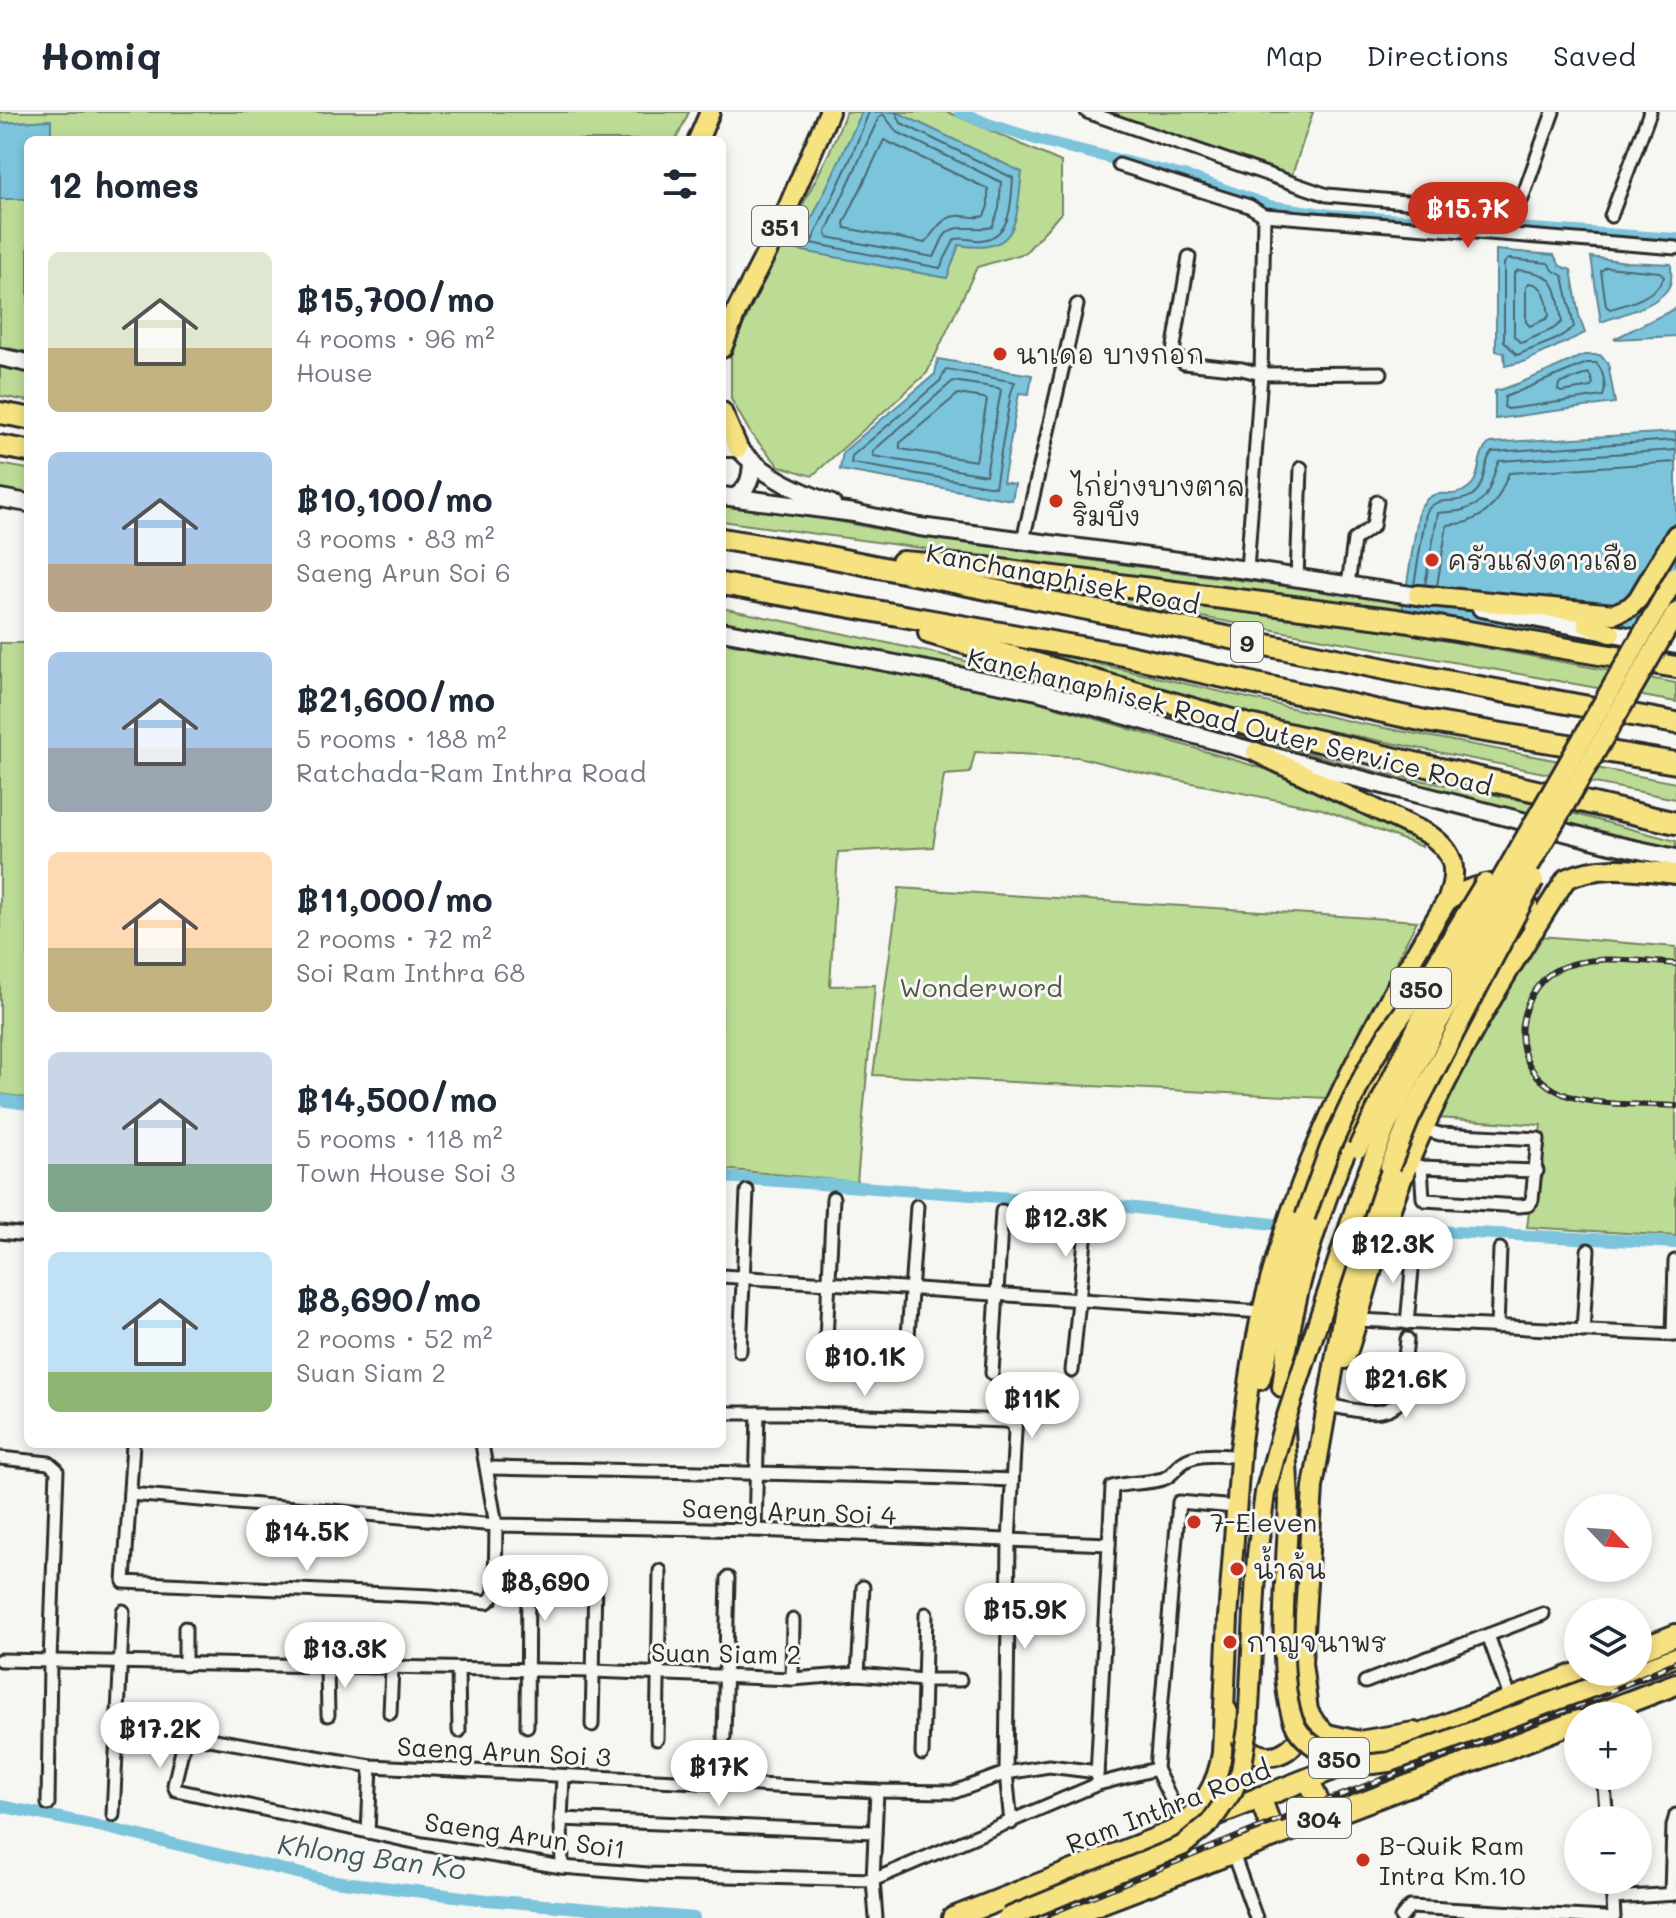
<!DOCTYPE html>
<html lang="en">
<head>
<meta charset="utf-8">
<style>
  body { margin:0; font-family:Mali,"Playpen Sans Thai",sans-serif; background:#f6f6f7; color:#1f2937; height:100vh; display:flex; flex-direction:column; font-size:30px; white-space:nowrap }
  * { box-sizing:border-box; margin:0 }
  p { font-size:26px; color:#747a83 }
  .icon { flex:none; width:44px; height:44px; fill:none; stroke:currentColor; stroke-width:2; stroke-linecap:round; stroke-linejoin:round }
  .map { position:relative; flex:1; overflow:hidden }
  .side { position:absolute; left:24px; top:24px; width:702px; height:1312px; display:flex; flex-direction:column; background:#fff; border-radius:12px; box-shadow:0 4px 12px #0003 }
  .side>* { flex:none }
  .needle { width:52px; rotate:115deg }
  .controls { position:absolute; left:1564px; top:1382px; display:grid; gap:16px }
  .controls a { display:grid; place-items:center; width:88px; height:88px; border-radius:50%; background:#fff; box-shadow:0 4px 12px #0003; font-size:40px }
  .price { position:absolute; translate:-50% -68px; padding:0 18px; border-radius:28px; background:#fff; color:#222; font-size:26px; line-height:52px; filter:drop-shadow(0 2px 4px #0008) }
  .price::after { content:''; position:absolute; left:50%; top:48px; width:24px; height:18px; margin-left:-12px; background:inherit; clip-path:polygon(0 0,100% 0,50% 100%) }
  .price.on { background:#c8321e; color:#fff }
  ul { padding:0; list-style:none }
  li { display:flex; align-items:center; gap:24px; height:200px; padding:0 24px }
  li span { display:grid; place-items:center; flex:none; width:224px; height:160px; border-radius:12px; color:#555 }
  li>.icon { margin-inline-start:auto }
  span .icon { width:96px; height:96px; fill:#fffc; stroke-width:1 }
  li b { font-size:34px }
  h2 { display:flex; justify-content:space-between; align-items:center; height:96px; padding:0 24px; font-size:34px }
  header { display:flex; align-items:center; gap:48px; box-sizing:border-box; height:112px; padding:0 40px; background:#fff; border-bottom:2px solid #e0e1e3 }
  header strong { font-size:38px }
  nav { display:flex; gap:44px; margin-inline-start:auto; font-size:28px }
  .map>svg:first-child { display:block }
  .green { fill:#bcdc95; stroke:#748460; stroke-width:2 }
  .water { fill:#7bc4dc; stroke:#5b8795; stroke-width:2 }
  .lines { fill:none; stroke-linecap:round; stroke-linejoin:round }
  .shore { stroke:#4b6872; stroke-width:2 }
  .canal { stroke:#7bc4dc; stroke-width:12 }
  .minor-casing { stroke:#2b2b2b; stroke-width:17 }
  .secondary-casing { stroke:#2b2b2b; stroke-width:22 }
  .primary-casing { stroke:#2b2b2b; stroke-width:24 }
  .trunk-casing { stroke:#2b2b2b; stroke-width:26 }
  .motorway-casing { stroke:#2b2b2b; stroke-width:26 }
  .minor { stroke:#f6f6f2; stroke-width:11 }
  .secondary { stroke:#f6f6f2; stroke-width:16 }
  .primary { stroke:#f7e281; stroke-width:18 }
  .trunk { stroke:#f7e281; stroke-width:20 }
  .motorway { stroke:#f7e281; stroke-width:20 }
  .rail-casing { stroke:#2b2b2b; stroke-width:6 }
  .rail { stroke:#f6f6f2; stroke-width:3; stroke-dasharray:9; stroke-linecap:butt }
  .primary-bridge-casing { stroke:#2b2b2b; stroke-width:24; stroke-linecap:butt }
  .primary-bridge { stroke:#f7e281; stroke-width:18 }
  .poi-dot { fill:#c8321e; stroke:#f6f6f2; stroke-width:3 }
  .labels { text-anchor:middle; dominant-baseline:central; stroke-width:6; stroke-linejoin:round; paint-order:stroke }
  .shield { fill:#f6f6f2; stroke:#686867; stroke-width:2 }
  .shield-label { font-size:24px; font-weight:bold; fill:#2b2b2b }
  .poi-label { font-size:26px; fill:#2b2b2b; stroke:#f6f6f2; text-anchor:start }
  .street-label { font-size:26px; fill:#2b2b2b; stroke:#f6f6f2 }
  .park-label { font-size:26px; fill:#4f5746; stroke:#f6f6f2 }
  .water-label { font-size:28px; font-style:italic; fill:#435960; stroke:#f6f6f2 }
</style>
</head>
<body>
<header>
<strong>Homiq</strong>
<nav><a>Map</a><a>Directions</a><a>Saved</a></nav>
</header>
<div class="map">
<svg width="1676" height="1806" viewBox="0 0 1676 1806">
  <rect width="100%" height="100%" fill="#f6f6f2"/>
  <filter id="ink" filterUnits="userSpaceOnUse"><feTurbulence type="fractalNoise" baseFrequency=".0125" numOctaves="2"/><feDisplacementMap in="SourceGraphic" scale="16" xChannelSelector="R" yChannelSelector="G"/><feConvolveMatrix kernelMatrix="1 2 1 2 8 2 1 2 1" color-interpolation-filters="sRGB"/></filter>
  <g filter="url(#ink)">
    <g class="green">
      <polygon points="0,0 689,0 676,28 51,28 51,8 0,11"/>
      <polygon points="846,0 948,0 1061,50 1061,101 1025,141 977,155 927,261 812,364 779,354 751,322 731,287 731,242 752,193 829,41"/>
      <polygon points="1109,0 1313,0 1292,63"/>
      <polygon points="0,87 28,87 28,240 0,235"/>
      <polygon points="0,254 28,259 28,289 0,284"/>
      <polygon points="0,352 28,357 28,386 0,380"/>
      <path d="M722 393 806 403 918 425 1358 484 1403 492 1402 502C1175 468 948 441 722 409Z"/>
      <polygon points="1047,472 1219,493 1399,520 1676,571 1676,590 1045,477"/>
      <polygon points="722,496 939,542 1379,660 1526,689 1676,729 1676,740 1283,643 722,515"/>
      <polygon points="722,530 1019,584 1268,658 1422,730 1422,735 1322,697 1142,661 1078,645 975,640 970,661 944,663 933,735 838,740 830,874 875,873 857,1070 722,1057"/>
      <polygon points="0,531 28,531 28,986 0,982"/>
      <polygon points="1037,538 1358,611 1676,671 1676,687 1265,606 1035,547"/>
      <polygon points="899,776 1417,809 1327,986 873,963"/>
      <polygon points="1540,824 1676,835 1676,1124 1527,1115 1541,1013 1437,1006"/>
    </g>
    <g class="water">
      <path d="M862 0H897L1022 60C1016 107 1020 144 959 133L947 166 797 138Z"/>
      <polygon points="51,8 51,28 28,28 28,87 0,87 0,11"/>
      <polygon points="1496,138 1554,143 1560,154 1571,158 1579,204 1585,221 1526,249 1505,254 1504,241 1496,239"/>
      <path d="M1591 145 1627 150 1671 152C1671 161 1673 171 1667 178 1653 196 1621 202 1601 210Z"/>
      <polygon points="1676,196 1676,224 1614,227"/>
      <path d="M1584 243H1600L1608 251 1615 291 1495 307V279C1522 273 1557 254 1584 243Z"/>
      <polygon points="938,247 1032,263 1029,282 1019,281 1003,370 1015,372 1012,388 840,358 843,340 935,262"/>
      <path d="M1676 320V564L1399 520 1419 398C1435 369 1449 391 1468 376 1484 364 1474 343 1490 331Z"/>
    </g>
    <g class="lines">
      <g class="shore">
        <path d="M869 0 850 48 811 131 940 156 955 127C964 125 972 129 981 128 1012 125 1011 91 1013 66L901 11 896 0"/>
        <path d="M883 2 897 20 1001 70 999 97 992 115C978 119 956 111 946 122 940 128 939 139 933 145L827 125 826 120 879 5Z"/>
        <path d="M884 28 988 77V94L984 104C976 107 971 104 963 104 942 102 936 118 925 131L845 116 844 111Z"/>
        <polygon points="1509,147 1548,151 1554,159 1563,164 1574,215 1557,227 1517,243 1504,229 1504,151"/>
        <path d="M1606 155 1660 160 1664 165C1656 185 1628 192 1610 197L1606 194 1601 159Z"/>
        <path d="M1518 158C1558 161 1556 175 1562 210L1553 217 1521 231 1514 224V162Z"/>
        <path d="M1529 171C1546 172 1547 190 1549 204L1546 207 1530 214 1526 210V175Z"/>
        <path d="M1587 251H1596C1603 257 1607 275 1603 284L1508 297 1504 295 1505 285Z"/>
        <polygon points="946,257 1015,270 1011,281 995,375 851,351 852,344 940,269"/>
        <polygon points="1589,261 1593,271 1591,275 1561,280 1558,278 1559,272"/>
        <polygon points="953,269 998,276 1001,278 986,363 873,344 873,339"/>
        <polygon points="958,282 984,286 987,288 976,349 900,337 900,331"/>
        <path d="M1414 473 1426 401C1436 382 1454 394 1471 384 1488 373 1481 353 1492 340L1676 328"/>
        <path d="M1425 473 1438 401C1446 399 1455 401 1463 398 1494 389 1488 372 1499 349L1676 338"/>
        <path d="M1437 474 1447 413C1453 412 1460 412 1467 410 1495 400 1499 384 1509 361L1676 350"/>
      </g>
      <g class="canal">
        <polyline points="960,0 988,12 1039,28 1195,67 1269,94 1331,103 1676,127"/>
        <polyline points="0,988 28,992"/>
        <polyline points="722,1065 1110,1093 1273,1112"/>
        <polyline points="1395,1117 1676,1131"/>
        <polyline points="0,1694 90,1712 327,1768 487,1788 694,1806"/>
      </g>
      <g class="minor-casing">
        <g id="minor">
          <polyline points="1087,0 1327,83 1495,98 1512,95 1522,87 1553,0"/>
          <polyline points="1119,53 1249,94 1264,103 1261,262 1242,257 1184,251 1173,240 1189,145"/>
          <polyline points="1264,103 1676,136"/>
          <polyline points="1611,104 1650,0"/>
          <polyline points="1023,428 1077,193"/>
          <polyline points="1247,458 1261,262 1381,261"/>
          <polyline points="1297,466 1301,356"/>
          <polyline points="1348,473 1354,428 1373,414 1377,390"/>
          <polyline points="1409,1050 1421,1055 1423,1086 1425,1088 1519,1094 1528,1093 1532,1088 1538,1027 1440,1022 1422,1017"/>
          <polyline points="1421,1055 1537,1059"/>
          <polyline points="0,1120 28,1123"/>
          <polyline points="722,1164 1262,1200"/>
          <polyline points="1358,1208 1676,1223"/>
          <polyline points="1407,1211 1414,1137"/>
          <polyline points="1497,1215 1500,1137"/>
          <polyline points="1583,1219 1588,1138"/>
          <polyline points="1673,1223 1675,1149"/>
          <polyline points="740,1239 747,1079"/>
          <polyline points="825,1248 833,1086"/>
          <polyline points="906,1253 917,1094"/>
          <polyline points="1072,1259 1087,1108"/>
          <polyline points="992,1261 1002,1099"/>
          <path d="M1328 1293C1349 1297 1383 1308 1400 1289L1407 1227"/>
          <polyline points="722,1301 785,1301 1007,1309 1013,1312 1015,1319 1009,1430 1006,1661 1011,1711"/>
          <polyline points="1015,1318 1019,1272"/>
          <polyline points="133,1332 124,1470 431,1484 487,1490 492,1486 495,1479 496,1413 482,1332"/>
          <polyline points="0,1346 49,1351 57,1358 50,1549 48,1692"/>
          <path d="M487 1356C662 1359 837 1362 1012 1368"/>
          <polyline points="130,1382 496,1413 755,1418 1109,1432"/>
          <polyline points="755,1418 758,1301"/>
          <polyline points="1488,1523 1543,1502"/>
          <polyline points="0,1548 594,1559 792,1567 858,1562 923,1568 960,1568"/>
          <polyline points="185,1553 185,1516"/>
          <polyline points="327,1555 328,1603"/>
          <polyline points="458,1557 459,1619"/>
          <polyline points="858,1562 863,1475"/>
          <polyline points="792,1567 793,1508"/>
          <polyline points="1365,1570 1488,1523 1511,1588"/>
          <polyline points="390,1601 392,1556"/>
          <polyline points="592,1613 595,1468"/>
          <polyline points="527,1614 528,1464"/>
          <polyline points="724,1625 728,1466"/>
          <polyline points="657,1627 660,1459"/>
          <polyline points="922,1642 926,1502"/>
          <polyline points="1097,1660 1049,1654 1006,1661 954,1680 877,1679 371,1654 191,1624 185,1626 174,1673 176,1678 423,1732 562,1755 648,1762 873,1768 1098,1672 1156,1657"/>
          <path d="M1097 1664 1112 1375C1128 1370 1146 1372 1163 1367 1172 1364 1175 1357 1182 1351 1197 1340 1221 1344 1239 1344"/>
          <polyline points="1603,1664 1607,1708"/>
          <polyline points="113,1703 123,1499"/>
          <polyline points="561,1707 875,1720"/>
          <polyline points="1183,1712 1156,1657 1179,1390 1235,1395"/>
          <polyline points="368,1720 371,1654"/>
          <polyline points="1232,1739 1256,1806"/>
          <polyline points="562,1755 561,1707 563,1665"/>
          <polyline points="1612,1768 1614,1806"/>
          <polyline points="1671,1782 1673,1714 1676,1703"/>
          <polyline points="1613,1786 1676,1782"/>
          <polyline points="876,1806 873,1768 877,1679"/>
          <polyline points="1401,1806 1410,1795 1605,1806"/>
        </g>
      </g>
      <g class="secondary-casing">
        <g id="secondary">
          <polyline points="0,245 28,251"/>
          <path d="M722 336H738C764 364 796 378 832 392"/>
          <polyline points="722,384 854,401 920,415 1247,458 1431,486"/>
          <path d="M735 385C749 376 751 367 752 351"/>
          <polyline points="0,386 28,391"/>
          <polyline points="1481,496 1676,533"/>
          <polyline points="722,519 1038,579 1256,640 1611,732 1676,746"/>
        </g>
      </g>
      <g class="primary-casing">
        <g id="primary">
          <polyline points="698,28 710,0"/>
          <polyline points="722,236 737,198 780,114 829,0"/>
          <polyline points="722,300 738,336"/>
          <polyline points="1418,483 1614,502 1630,495 1638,487 1676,423"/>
          <polyline points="1595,502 1587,507 1587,512 1611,521"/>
          <path d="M1448 787C1490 765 1527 760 1534 818"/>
          <polyline points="1390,1055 1346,1185 1313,1375 1302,1551 1308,1599 1316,1612 1327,1622 1359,1629 1414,1620"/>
          <path d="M1345 1247C1365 1189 1377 1129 1400 1072 1442 964 1503 865 1566 767 1600 751 1639 758 1676 762"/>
          <polyline points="1260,1268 1305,1105"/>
          <path d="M1282 1275C1290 1200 1310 1125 1339 1055 1357 1012 1379 969 1391 924"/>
          <polyline points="1285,1316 1289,1389"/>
          <path d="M1239 1344C1247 1288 1253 1231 1268 1176 1304 1036 1373 910 1448 787 1458 757 1455 740 1428 722L1256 640"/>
          <polyline points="1638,1559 1676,1545"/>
          <polyline points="1606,1570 1635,1560"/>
          <path d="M1227 1598C1231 1608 1235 1619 1241 1627 1263 1659 1298 1642 1306 1609"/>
          <path d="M1177 1717C1202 1695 1217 1675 1222 1641L1228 1506 1241 1335"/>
        </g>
      </g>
      <g class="trunk-casing">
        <g id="trunk">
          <polyline points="1638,1538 1676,1523"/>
          <polyline points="1592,1604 1676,1572"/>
          <polyline points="1309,1668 1324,1704"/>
          <polyline points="1260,1685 1274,1723"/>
          <polyline points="953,1806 1581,1560"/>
          <polyline points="1061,1806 1578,1609"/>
        </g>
      </g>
      <g class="motorway-casing">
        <g id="motorway">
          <polyline points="0,301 28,306"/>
          <polyline points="0,334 28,339"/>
          <polyline points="722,427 819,443 1430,566 1676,611"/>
          <polyline points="902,450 985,456 1397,508 1676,555"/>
          <polyline points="722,472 1119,542 1425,609 1676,651"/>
          <polyline points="929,521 1249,613 1676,711"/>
        </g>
      </g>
      <use href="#minor" class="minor"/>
      <use href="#secondary" class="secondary"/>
      <use href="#primary" class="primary"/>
      <use href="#trunk" class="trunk"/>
      <use href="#motorway" class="motorway"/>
      <g class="rail-casing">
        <g id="rail">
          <path d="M1676 852C1637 849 1592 841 1556 858 1546 863 1536 875 1531 884 1512 922 1521 962 1561 981 1588 994 1645 992 1676 994"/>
          <polyline points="1039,1806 1312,1694 1584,1591 1676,1550"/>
        </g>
      </g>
      <use href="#rail" class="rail"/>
      <g class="primary-bridge-casing">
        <g id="primary-bridge">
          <polyline points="1358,1036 1420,909 1676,464"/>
          <polyline points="1390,1055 1410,1006 1534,768"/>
          <polyline points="1305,1105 1330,1036 1365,961 1387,923 1422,875 1485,771"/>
          <path d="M1289 1389C1288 1439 1272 1586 1300 1621 1311 1635 1336 1649 1353 1652 1364 1654 1379 1651 1390 1650L1606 1570"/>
          <polyline points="1007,1806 1182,1734 1210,1711 1233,1678 1241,1659 1248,1616 1257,1443 1265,1381 1282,1319 1364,1070 1387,1013 1437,913 1676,501"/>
        </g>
      </g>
      <use href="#primary-bridge" class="primary-bridge"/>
    </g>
  </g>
  <g class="poi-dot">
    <circle cx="1000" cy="242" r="8"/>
    <circle cx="1056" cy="389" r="8"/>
    <circle cx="1432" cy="448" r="8"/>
    <circle cx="1194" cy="1410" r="8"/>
    <circle cx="1237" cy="1457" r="8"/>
    <circle cx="1230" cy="1530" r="8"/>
    <circle cx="1363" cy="1748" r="8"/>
  </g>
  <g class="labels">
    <g class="shield">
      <rect x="752" y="94" width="56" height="40" rx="6"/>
      <rect x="1231" y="510" width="32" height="40" rx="6"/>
      <rect x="1391" y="856" width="60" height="40" rx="6"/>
      <rect x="1309" y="1626" width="60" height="40" rx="6"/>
      <rect x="1287" y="1686" width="64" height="40" rx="6"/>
    </g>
    <g class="shield-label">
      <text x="780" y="114">351</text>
      <text x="1247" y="530">9</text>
      <text x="1421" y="876">350</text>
      <text x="1339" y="1646">350</text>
      <text x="1319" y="1706">304</text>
    </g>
    <g class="poi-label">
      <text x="1016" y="242">นาเดอ บางกอก</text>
      <text x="1072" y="374">ไก่ย่างบางตาล<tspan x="1072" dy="30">ริมบึง</tspan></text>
      <text x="1448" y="448">ครัวแสงดาวเสือ</text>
      <text x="1210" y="1410">7-Eleven</text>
      <text x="1253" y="1457">น้ำล้น</text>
      <text x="1246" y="1530">กาญจนาพร</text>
      <text x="1379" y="1733">B-Quik Ram<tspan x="1379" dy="30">Intra Km.10</tspan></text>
    </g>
    <g class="street-label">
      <text transform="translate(1063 466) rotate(11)">Kanchanaphisek Road</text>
      <text transform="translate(1230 609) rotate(14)">Kanchanaphisek Road Outer Service Road</text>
      <text transform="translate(789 1399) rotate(2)">Saeng Arun Soi 4</text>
      <text transform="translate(726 1541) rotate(1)">Suan Siam 2</text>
      <text transform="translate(504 1639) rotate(3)">Saeng Arun Soi 3</text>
      <text transform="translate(1168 1694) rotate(-21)">Ram Inthra Road</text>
      <text transform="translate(525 1723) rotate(8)">Saeng Arun Soi1</text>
    </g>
    <g class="park-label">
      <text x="981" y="875">Wonderword</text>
    </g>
    <g class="water-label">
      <text transform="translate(372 1744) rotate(8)">Khlong Ban Ko</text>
    </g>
  </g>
</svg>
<div class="controls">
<a><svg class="needle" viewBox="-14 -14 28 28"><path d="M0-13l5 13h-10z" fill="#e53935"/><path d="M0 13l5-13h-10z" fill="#747a83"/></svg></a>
<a><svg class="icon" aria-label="layers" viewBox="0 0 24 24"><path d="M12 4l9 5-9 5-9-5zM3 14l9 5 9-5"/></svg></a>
<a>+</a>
<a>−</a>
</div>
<b class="price on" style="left:1468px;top:138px">฿15.7K</b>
<b class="price" style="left:1066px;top:1147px">฿12.3K</b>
<b class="price" style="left:1393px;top:1173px">฿12.3K</b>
<b class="price" style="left:865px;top:1286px">฿10.1K</b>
<b class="price" style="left:1406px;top:1308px">฿21.6K</b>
<b class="price" style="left:1032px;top:1328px">฿11K</b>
<b class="price" style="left:307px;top:1461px">฿14.5K</b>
<b class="price" style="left:545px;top:1511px">฿8,690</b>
<b class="price" style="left:1025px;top:1539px">฿15.9K</b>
<b class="price" style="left:345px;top:1578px">฿13.3K</b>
<b class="price" style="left:160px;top:1658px">฿17.2K</b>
<b class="price" style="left:719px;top:1696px">฿17K</b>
<section class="side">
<h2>12 homes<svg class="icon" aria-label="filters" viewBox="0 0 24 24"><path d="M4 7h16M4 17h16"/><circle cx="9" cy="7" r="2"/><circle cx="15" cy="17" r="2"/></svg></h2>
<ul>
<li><span style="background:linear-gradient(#dfe7d0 60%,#c2b280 0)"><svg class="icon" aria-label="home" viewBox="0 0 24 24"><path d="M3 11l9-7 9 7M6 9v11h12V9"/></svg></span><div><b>฿15,700/mo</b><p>4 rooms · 96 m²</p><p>House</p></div></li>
<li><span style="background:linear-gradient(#a9c7e8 70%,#b9a48a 0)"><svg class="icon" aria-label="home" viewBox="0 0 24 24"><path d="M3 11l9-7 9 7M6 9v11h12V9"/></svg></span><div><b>฿10,100/mo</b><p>3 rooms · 83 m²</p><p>Saeng Arun Soi 6</p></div></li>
<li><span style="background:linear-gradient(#a9c7e8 60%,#9aa5b1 0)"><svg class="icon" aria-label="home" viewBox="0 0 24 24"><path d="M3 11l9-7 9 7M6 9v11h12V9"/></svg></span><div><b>฿21,600/mo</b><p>5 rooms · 188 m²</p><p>Ratchada-Ram Inthra Road</p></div></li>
<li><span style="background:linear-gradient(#ffd9b3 60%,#c2b280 0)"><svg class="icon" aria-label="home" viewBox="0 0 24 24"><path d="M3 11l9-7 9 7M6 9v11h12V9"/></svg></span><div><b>฿11,000/mo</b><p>2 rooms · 72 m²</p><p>Soi Ram Inthra 68</p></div></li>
<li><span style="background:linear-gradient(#c9d6e8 70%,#7fa58c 0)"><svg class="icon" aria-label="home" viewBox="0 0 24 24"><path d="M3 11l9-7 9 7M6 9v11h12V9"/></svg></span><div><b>฿14,500/mo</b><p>5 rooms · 118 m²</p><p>Town House Soi 3</p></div></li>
<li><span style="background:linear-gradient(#bfe0f5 75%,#8fb573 0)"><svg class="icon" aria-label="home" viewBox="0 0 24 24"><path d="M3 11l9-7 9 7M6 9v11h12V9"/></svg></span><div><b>฿8,690/mo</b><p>2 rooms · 52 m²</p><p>Suan Siam 2</p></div></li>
</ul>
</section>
</div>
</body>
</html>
